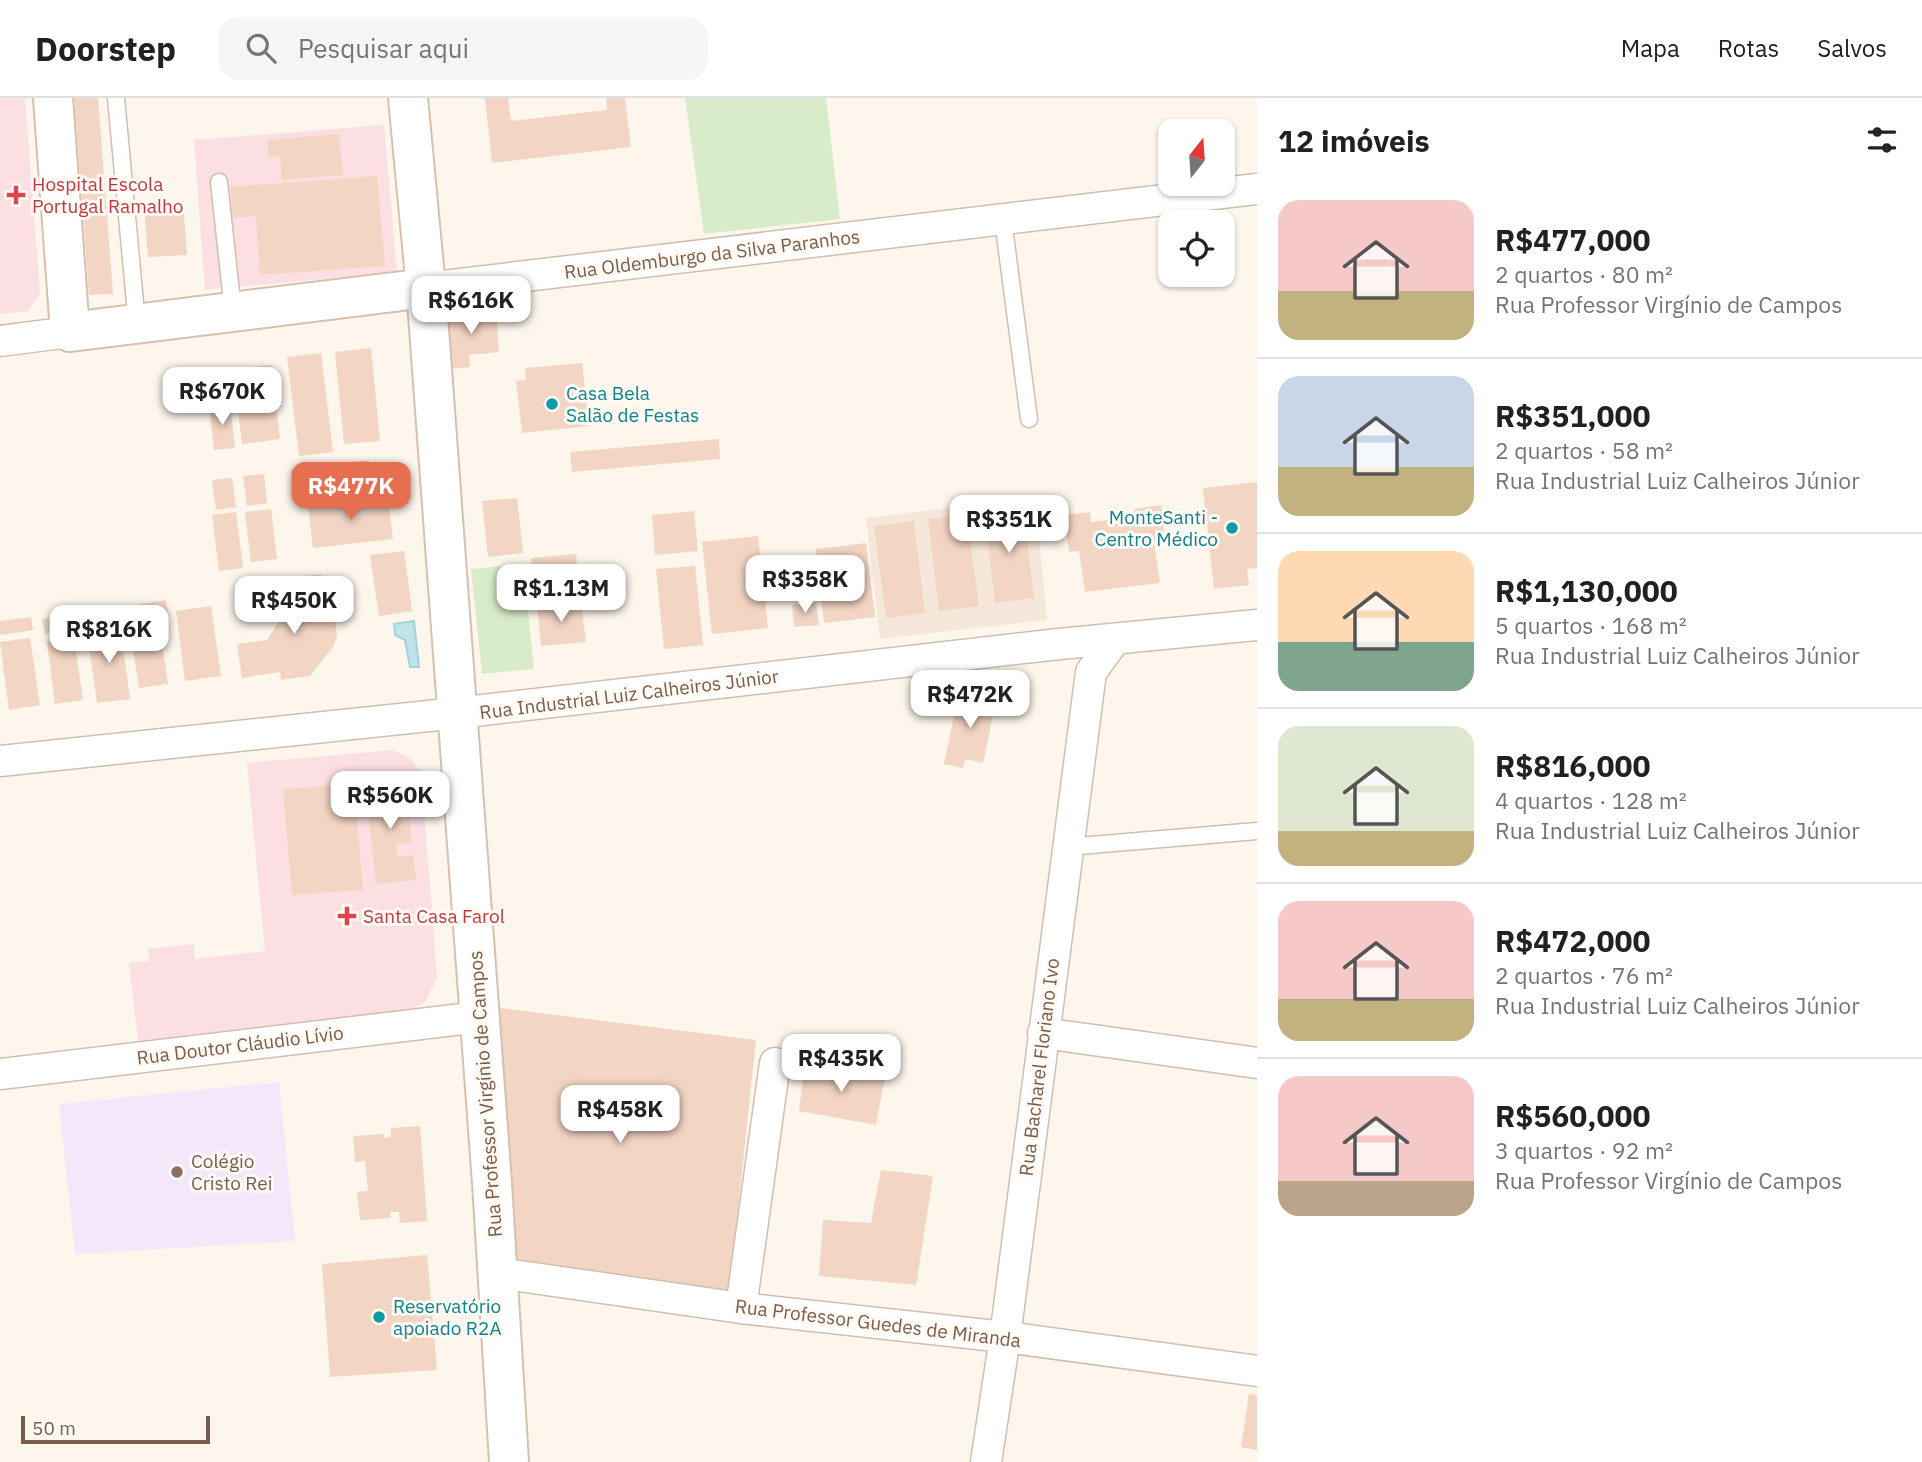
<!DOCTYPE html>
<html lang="pt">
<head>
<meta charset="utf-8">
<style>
  body { margin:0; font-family:"IBM Plex Sans",sans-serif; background:#f6f6f6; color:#202124; height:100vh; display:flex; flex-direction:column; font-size:26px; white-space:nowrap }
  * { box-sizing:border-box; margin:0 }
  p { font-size:23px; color:#757577 }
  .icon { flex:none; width:38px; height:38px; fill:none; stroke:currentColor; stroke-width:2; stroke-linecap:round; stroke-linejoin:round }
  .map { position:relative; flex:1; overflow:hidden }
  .details { display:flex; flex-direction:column; background:#fff; width:665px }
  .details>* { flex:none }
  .needle { width:46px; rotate:17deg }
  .tools { position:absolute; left:1158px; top:21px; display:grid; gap:14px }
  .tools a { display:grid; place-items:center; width:77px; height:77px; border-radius:14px; background:#fff; box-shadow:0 2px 5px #0004; font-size:35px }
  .scale { position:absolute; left:21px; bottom:18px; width:189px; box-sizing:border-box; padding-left:7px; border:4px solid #7a5c4d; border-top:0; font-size:19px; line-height:24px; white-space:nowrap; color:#7a5c4d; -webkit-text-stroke:5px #fffaf3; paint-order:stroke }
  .price { position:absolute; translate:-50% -60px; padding:0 16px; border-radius:14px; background:#fff; color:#222; font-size:23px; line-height:46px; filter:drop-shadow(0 2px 4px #0008) }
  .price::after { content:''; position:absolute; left:50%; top:42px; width:21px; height:16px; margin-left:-10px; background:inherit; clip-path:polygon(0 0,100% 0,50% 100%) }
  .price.active { background:#e76f51; color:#fff }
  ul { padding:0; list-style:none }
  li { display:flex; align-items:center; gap:21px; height:175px; padding:0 21px }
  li+li { border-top:2px solid #e0e0e0 }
  li span { display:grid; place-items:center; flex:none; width:196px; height:140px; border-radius:21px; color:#555 }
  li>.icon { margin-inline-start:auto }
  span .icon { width:84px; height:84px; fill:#fffc; stroke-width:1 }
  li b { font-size:30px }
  h2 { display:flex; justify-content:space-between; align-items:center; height:84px; padding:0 21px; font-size:30px }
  header { display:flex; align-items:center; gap:42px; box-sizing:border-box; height:98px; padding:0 35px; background:#fff; border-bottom:2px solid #e0e0e0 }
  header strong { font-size:33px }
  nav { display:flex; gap:38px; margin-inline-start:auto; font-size:24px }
  .search { width:490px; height:63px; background:#f6f6f6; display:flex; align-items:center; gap:18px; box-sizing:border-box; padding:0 24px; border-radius:21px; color:#757577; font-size:26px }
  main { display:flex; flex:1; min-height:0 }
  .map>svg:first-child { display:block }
  .residential { fill:#f5e8da }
  .education { fill:#f3e8fa }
  .medical { fill:#fbdfe3 }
  .green { fill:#d8ecc9 }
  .water { fill:#bfe3e8; stroke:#a5d3da; stroke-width:2 }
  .building { fill:#f3d5c3 }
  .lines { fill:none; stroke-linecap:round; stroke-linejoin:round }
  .lane-casing { stroke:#d1beb0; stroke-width:19 }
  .street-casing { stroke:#d1beb0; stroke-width:33 }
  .secondary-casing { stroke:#d6c0b0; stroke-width:42 }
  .lane { stroke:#fff; stroke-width:16 }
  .street { stroke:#fff; stroke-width:30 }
  .secondary { stroke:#fff; stroke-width:38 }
  .health-dot { fill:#e0444e; stroke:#fffaf3; stroke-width:2.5 }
  .culture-dot { fill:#0f9aa8; stroke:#fffaf3; stroke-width:2.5 }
  .education-dot { fill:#8d6e63; stroke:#fffaf3; stroke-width:2.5 }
  .labels { text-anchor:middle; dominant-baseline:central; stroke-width:6; stroke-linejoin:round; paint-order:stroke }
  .health-label { font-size:19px; fill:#be3a42; stroke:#fffaf3; text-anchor:start }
  .street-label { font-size:19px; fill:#7a5c4d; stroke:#fffaf3 }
  .culture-label { font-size:19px; fill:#0d838f; stroke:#fffaf3; text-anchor:start }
  .education-label { font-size:19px; fill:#785e54; stroke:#fffaf3; text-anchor:start }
</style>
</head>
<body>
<header>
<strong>Doorstep</strong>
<div class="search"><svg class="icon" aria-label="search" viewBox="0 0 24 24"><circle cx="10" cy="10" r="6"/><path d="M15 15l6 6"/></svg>Pesquisar aqui</div>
<nav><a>Mapa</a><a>Rotas</a><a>Salvos</a></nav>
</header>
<main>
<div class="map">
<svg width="1257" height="1364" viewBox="0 0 1257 1364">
  <rect width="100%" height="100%" fill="#fdf6ec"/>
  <polygon class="residential" points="1035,399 1047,522 880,541 866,420"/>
  <polygon class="education" points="279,984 295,1143 75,1156 59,1006"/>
  <g class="medical">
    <polygon points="0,0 25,0 40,195 28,213 0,216"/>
    <polygon points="384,27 397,174 205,192 194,42"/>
    <polygon points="392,652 410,660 421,674 437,880 425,904 396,918 138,943 129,865 149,863 148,851 193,846 195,861 265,853 247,665"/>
  </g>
  <g class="green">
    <polygon points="685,0 826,0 840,121 704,136"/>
    <polygon points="523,466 534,571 482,576 471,471"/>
  </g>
  <polygon class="water" points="414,523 419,569 410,569 405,542 395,537 394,526"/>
  <g class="building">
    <polygon points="74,0 98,0 113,196 89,197"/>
    <polygon points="485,0 508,0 511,23 607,12 606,0 625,0 631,49 492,65"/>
    <polygon points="339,36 343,77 282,82 280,58 269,59 267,42"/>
    <polygon points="377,78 385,168 260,177 256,118 233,120 230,89"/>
    <polygon points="183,105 187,157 148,159 144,108"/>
    <polygon points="496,211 499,254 469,257 470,269 450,271 445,228 457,215"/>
    <polygon points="371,250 380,343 344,346 335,254"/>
    <polygon points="321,255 333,354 299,358 287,259"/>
    <polygon points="582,265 589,328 522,335 516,283 526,282 525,270"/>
    <polygon points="271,267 280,341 242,346 233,271"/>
    <polygon points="230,306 235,350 214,352 209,308"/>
    <polygon points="719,341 720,361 572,374 570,354"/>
    <polygon points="369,362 373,390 295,399 291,371"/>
    <polygon points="264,376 267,405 247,408 243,378"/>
    <polygon points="232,380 236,409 216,412 212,382"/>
    <polygon points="1257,384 1257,470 1247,471 1249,487 1214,491 1203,390"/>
    <polygon points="388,398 393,441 313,450 308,407"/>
    <polygon points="517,400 523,455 488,459 482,403"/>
    <polygon points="1161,407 1165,443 1154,444 1160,485 1085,494 1079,453 1069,454 1064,417 1090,414 1091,424 1135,419 1134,411"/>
    <polygon points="1023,408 1034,500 995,505 984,413"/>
    <polygon points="271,411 277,461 251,464 245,414"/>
    <polygon points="694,413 698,453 655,457 652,417"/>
    <polygon points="236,414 243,470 219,473 212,417"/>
    <polygon points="967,417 979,508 939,513 928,421"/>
    <polygon points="914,423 925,515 886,520 874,428"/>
    <polygon points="758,438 768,530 712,536 702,444"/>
    <polygon points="866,445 875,519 824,525 816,451"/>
    <polygon points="404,453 412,513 379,518 370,457"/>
    <polygon points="576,456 580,497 535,501 531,460"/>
    <polygon points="695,468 703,547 664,551 656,471"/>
    <polygon points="321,476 327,510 334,514 337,538 333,549 310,578 281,582 280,574 242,580 237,546 267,542 293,501 290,480"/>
    <polygon points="166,502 169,520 151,522 149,513 130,516 129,508"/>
    <polygon points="581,503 586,544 541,548 537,507"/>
    <polygon points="816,505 819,527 794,529 792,507"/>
    <polygon points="211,508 221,578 185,583 176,513"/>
    <polygon points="74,516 76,531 45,536 42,521"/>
    <polygon points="31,519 33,532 0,537 0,523"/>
    <polygon points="159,526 168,586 139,590 130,530"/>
    <polygon points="120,528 130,601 97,605 87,533"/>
    <polygon points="74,539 83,602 55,606 47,543"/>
    <polygon points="30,540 40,607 9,612 0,544"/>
    <polygon points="959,594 996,602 983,665 965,661 963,670 944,666"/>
    <polygon points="406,683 412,745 396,746 397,759 413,757 416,782 376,786 365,687"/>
    <polygon points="354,686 363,792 292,797 283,691"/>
    <polygon points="484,908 756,942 729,1195 509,1161"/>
    <polygon points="805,965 885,979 876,1027 799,1013"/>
    <polygon points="420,1028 427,1123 400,1125 399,1114 390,1114 391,1120 360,1122 357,1094 368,1093 365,1063 355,1064 353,1038 384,1036 384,1040 391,1039 391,1030"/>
    <polygon points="881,1072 933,1078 916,1187 819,1178 823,1122 871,1125"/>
    <polygon points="427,1157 437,1272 330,1279 322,1166"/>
    <polygon points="1249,1296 1257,1297 1257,1352 1241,1349"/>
  </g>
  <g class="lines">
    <g class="lane-casing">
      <g id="lane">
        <polyline points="116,0 137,226"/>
        <polyline points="219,84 233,213"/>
        <polyline points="1003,122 1029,321"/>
        <polyline points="1067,749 1257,733"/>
      </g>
    </g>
    <g class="street-casing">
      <g id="street">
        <polyline points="426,190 1257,91"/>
        <polyline points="0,243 70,234"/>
        <polyline points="0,663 457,615 1059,546 1257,527"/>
        <polyline points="1043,935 1257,965"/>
        <polyline points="0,976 479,919"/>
        <polyline points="499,1175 741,1210 1005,1239 1257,1273"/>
        <polyline points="741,1210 775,965"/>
        <polyline points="986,1364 1005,1239 1091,574 1114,543"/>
      </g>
    </g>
    <g class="secondary-casing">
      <g id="secondary">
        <polyline points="53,0 70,234 426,190"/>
        <polyline points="408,0 426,190 492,1085 509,1364"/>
      </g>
    </g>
    <use href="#lane" class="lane"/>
    <use href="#street" class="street"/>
    <use href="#secondary" class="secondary"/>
  </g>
  <g class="health-dot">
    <path d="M12.5 86.5h7v7h7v7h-7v7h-7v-7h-7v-7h7z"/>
    <path d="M343.5 807.5h7v7h7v7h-7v7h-7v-7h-7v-7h7z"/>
  </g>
  <g class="culture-dot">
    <circle cx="552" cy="306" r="7"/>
    <circle cx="1232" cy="430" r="7"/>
    <circle cx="379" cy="1219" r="7"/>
  </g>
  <circle class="education-dot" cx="177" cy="1074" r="7"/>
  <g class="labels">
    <g class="health-label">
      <text x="32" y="86">Hospital Escola<tspan x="32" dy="22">Portugal Ramalho</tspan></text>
      <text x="363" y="818">Santa Casa Farol</text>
    </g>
    <g class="street-label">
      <text transform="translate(712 156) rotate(-7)">Rua Oldemburgo da Silva Paranhos</text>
      <text transform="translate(629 596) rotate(-7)">Rua Industrial Luiz Calheiros Júnior</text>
      <text transform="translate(240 947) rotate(-7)">Rua Doutor Cláudio Lívio</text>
      <text transform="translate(1039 969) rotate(-83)">Rua Bacharel Floriano Ivo</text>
      <text transform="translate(485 996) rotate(-94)">Rua Professor Virgínio de Campos</text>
      <text transform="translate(878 1225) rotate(7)">Rua Professor Guedes de Miranda</text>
    </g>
    <g class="culture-label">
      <text x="566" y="295">Casa Bela<tspan x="566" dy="22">Salão de Festas</tspan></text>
      <text x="1218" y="419" text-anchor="end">MonteSanti -<tspan x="1218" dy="22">Centro Médico</tspan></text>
      <text x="393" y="1208">Reservatório<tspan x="393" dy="22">apoiado R2A</tspan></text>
    </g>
    <g class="education-label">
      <text x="191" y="1063">Colégio<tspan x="191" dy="22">Cristo Rei</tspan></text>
    </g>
  </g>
</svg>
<div class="tools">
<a><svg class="needle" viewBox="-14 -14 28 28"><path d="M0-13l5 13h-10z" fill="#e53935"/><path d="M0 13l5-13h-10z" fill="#757577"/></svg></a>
<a><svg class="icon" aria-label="locate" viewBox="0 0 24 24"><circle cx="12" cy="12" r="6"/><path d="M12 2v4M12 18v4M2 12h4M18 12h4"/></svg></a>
</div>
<div class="scale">50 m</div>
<b class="price" style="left:471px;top:238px">R$616K</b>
<b class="price" style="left:222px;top:329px">R$670K</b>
<b class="price active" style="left:351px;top:424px">R$477K</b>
<b class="price" style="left:1009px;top:457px">R$351K</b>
<b class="price" style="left:805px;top:517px">R$358K</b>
<b class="price" style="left:561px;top:526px">R$1.13M</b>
<b class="price" style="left:294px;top:538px">R$450K</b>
<b class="price" style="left:109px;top:567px">R$816K</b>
<b class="price" style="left:970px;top:632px">R$472K</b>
<b class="price" style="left:390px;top:733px">R$560K</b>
<b class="price" style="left:841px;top:996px">R$435K</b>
<b class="price" style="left:620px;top:1047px">R$458K</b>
</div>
<section class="details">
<h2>12 imóveis<svg class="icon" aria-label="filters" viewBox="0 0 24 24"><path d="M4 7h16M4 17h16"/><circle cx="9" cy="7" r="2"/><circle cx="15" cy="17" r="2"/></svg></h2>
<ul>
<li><span style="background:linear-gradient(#f6c9c9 65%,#c2b280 0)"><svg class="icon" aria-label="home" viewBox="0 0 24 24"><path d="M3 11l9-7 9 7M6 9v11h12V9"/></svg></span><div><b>R$477,000</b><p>2 quartos · 80 m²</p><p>Rua Professor Virgínio de Campos</p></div></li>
<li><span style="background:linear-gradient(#c9d6e8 65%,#c2b280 0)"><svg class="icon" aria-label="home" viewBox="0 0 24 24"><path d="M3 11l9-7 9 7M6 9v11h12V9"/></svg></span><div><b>R$351,000</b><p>2 quartos · 58 m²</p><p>Rua Industrial Luiz Calheiros Júnior</p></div></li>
<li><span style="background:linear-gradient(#ffd9b3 65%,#7fa58c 0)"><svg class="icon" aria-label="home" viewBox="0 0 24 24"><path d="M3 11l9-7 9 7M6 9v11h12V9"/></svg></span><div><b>R$1,130,000</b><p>5 quartos · 168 m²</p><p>Rua Industrial Luiz Calheiros Júnior</p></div></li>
<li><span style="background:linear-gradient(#dfe7d0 75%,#c2b280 0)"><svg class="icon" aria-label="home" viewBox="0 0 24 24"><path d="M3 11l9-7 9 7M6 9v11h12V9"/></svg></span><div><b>R$816,000</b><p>4 quartos · 128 m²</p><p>Rua Industrial Luiz Calheiros Júnior</p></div></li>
<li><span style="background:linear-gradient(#f6c9c9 70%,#c2b280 0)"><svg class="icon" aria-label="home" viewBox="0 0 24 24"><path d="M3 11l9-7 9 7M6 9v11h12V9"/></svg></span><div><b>R$472,000</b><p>2 quartos · 76 m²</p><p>Rua Industrial Luiz Calheiros Júnior</p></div></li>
<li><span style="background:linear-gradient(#f6c9c9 75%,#b9a48a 0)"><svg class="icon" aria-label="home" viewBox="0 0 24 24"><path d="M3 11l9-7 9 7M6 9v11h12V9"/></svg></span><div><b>R$560,000</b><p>3 quartos · 92 m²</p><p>Rua Professor Virgínio de Campos</p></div></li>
</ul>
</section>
</main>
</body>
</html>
